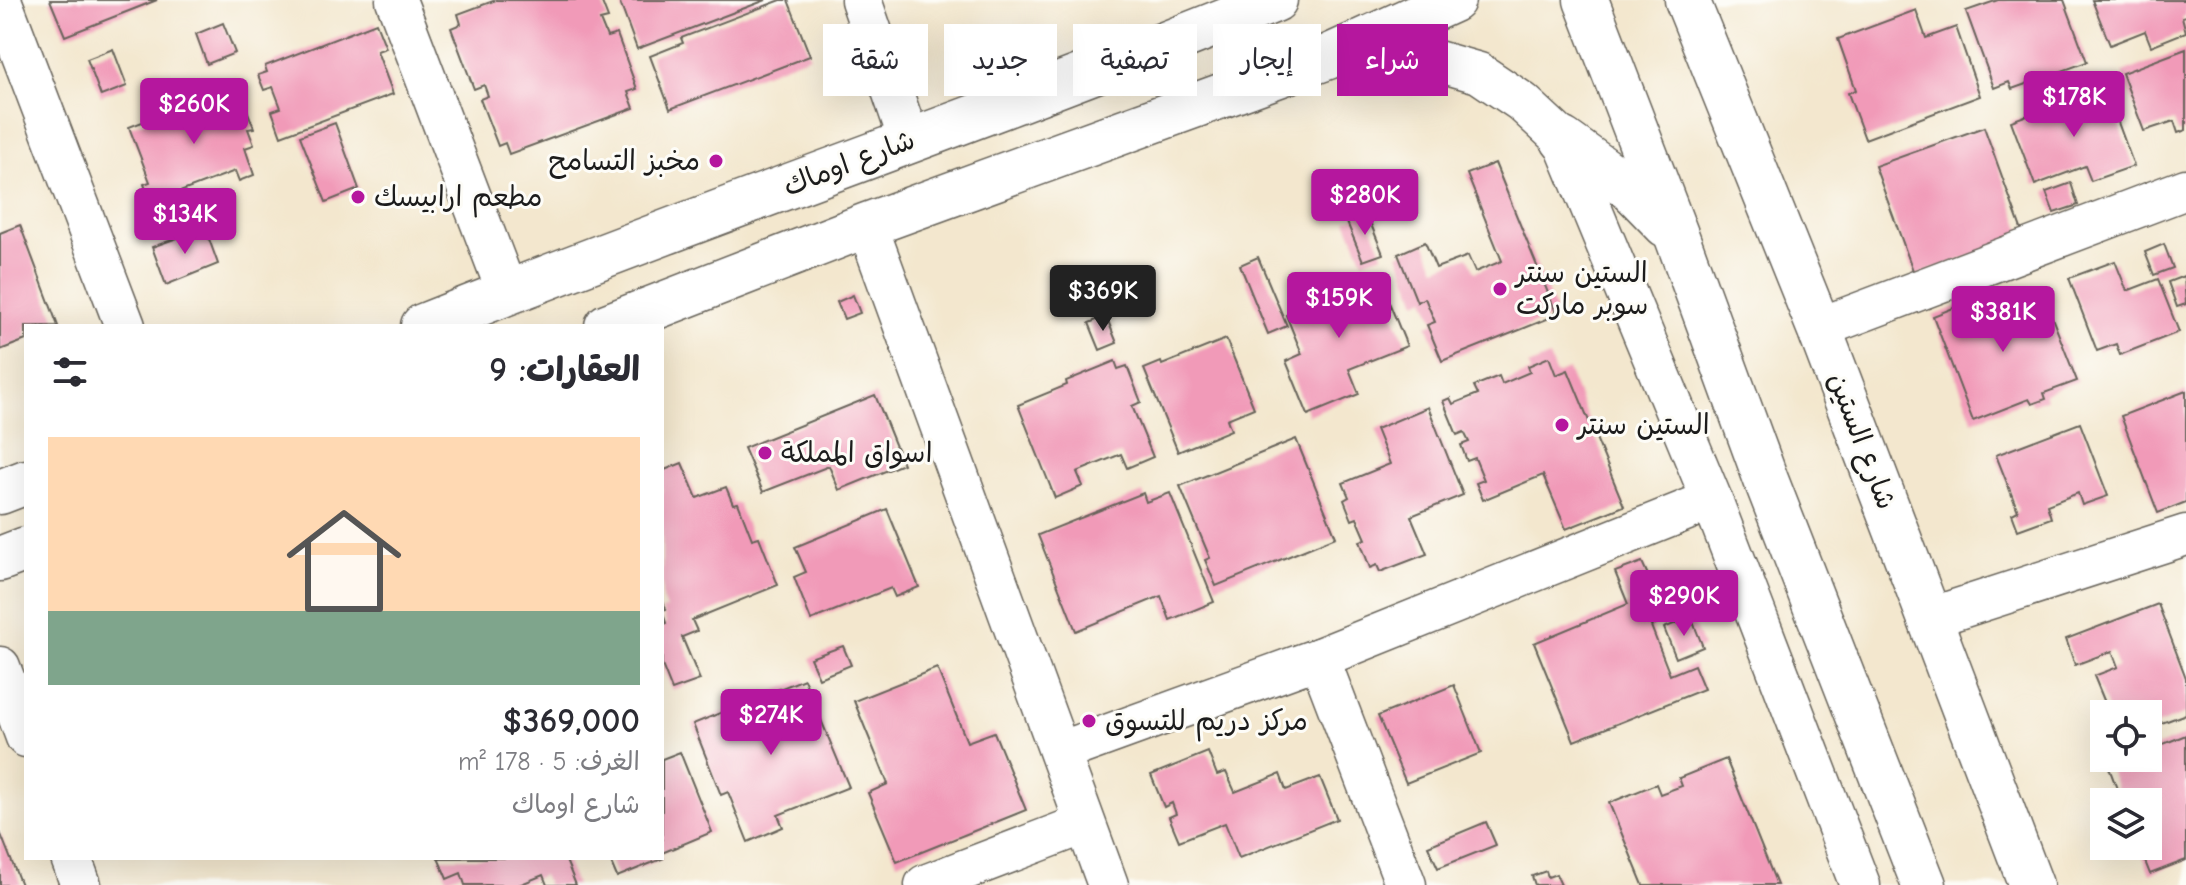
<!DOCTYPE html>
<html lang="ar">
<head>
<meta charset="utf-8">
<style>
  body { margin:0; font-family:"Comic Neue","Playpen Sans Arabic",sans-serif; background:#f2f2f3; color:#2b2b33; direction:rtl; height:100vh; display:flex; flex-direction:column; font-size:30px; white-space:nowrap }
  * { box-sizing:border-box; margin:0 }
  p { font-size:26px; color:#7c7c81 }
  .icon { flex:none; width:44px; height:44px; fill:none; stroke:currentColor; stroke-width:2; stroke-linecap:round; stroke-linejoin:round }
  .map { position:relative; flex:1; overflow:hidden; direction:ltr }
  .sheet { position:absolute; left:24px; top:324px; width:640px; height:536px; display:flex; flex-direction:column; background:#fff; border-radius:0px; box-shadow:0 8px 32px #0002; direction:rtl }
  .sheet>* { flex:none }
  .top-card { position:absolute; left:688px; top:24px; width:760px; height:72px; direction:rtl; display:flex; gap:16px }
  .tools { position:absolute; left:2090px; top:700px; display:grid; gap:16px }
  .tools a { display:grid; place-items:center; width:72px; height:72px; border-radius:0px; background:#fff; box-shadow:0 8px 32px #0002; font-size:40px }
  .price { position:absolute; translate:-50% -68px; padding:0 18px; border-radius:8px; background:#b5179e; color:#fff; font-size:26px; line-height:52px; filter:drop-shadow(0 2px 4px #0008) }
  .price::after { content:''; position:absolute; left:50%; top:48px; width:24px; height:18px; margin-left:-12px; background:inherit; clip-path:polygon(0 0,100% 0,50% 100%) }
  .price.current { background:#222; color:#fff }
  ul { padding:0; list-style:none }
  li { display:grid; align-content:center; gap:16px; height:424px; padding:0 24px }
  li span { display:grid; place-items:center; height:248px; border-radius:0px; color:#555 }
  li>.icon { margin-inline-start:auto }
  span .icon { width:144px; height:144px; fill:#fffc; stroke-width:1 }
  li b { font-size:34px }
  h2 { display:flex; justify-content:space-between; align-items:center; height:96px; padding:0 24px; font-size:34px }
  .tag { padding:0 28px; border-radius:0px; background:#fff; box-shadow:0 8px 32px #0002; font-size:28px; line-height:72px }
  .tag.current { background:#b5179e; color:#fff }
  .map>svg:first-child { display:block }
  .building { fill:#f19ab8 }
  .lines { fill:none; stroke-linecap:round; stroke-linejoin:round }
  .minor-casing { stroke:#67635a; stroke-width:43 }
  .major-casing { stroke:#67635a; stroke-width:47 }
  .minor { stroke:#fff; stroke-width:40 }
  .major { stroke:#fff; stroke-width:44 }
  .poi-dot { fill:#b5179e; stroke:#fdfcf7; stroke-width:3 }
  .labels { text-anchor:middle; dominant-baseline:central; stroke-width:6; stroke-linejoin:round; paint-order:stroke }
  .poi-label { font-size:28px; fill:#1c1c1c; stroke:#fdfcf7; text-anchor:start }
  .street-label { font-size:28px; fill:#1c1c1c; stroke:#fdfcf7 }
</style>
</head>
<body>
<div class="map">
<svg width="2186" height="885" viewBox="0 0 2186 885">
  <rect width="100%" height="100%" fill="#fdfcf7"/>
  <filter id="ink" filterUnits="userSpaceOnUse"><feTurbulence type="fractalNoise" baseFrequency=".0125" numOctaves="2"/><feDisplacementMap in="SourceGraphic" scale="16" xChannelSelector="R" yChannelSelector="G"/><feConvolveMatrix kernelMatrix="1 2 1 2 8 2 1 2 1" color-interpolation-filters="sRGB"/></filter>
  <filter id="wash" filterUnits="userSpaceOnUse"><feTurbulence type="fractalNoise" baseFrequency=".006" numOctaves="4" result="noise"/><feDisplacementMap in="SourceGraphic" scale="32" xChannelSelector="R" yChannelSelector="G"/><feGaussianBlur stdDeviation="1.8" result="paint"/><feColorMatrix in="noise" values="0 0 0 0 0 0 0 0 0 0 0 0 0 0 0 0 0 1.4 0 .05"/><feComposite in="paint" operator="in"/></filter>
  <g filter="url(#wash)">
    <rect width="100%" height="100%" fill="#f3e7ce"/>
    <g id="blocks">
      <g class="building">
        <polygon points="50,0 157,0 65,36"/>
        <polygon points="496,0 601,0 608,18 600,20 607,37 617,34 637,89 628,92 634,108 509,154 505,143 498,146 480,99 488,96 484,85 474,89 451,28 461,24 458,14"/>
        <polygon points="619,0 766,0 637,49"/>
        <polygon points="781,0 788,0 810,56 670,109 650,56 683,43 681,38"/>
        <polygon points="1998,0 2064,0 2087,62 2012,89 2009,82 1994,88 1966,11"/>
        <polygon points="2092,0 2186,0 2186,16 2182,17 2186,32 2151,46 2145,31 2110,45"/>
        <polygon points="1916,10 1926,38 1956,27 1980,96 1865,139 1848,93 1856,90 1838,39"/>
        <polygon points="223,23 235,53 207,64 196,34"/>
        <polygon points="376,23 386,48 377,51 393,94 281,136 272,111 281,108 273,87 264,90 258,75 267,72 265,66"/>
        <polygon points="113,49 127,86 101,96 87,59"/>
        <polygon points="2186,49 2186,130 2178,133 2174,121 2144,131 2122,73"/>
        <polygon points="2105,87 2134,166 2091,181 2085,166 2035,185 2011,121"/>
        <polygon points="223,91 229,107 244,102 254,128 248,129 254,145 245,148 254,175 239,181 235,171 151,203 144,184 150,182 129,127"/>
        <polygon points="335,123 359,189 326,202 300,136"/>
        <polygon points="1984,127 2024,237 1915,276 1875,166"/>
        <polygon points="1495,163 1557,315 1442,361 1427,325 1435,322 1425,298 1417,302 1398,254 1425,242 1436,268 1468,256 1475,272 1502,261 1467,174"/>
        <polygon points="2071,183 2078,205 2054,213 2046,192"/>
        <polygon points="1366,212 1383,254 1363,261 1346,220"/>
        <polygon points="20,225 58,326 26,326 26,340 0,350 0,233"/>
        <polygon points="205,228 218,264 166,285 152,247"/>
        <polygon points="2164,244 2173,268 2154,275 2145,252"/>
        <polygon points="1258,257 1287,326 1268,334 1240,265"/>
        <polygon points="2115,261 2127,291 2158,279 2179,332 2120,355 2116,344 2097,351 2069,278"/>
        <polygon points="1350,273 1359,295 1382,285 1407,346 1349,369 1359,394 1308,415 1286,361 1302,354 1286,315 1297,310 1294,303 1313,295 1310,289"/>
        <polygon points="2184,276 2186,304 2177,307 2168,282"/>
        <polygon points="1996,291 2005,316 2045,300 2077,381 2044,393 2046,399 2032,404 2029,399 1973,421 1933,316"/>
        <polygon points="853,295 860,313 844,319 837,302"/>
        <polygon points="1106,316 1117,343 1100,350 1089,323"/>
        <polygon points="1226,339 1254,408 1227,419 1231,430 1178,452 1144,369 1161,362 1162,365"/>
        <polygon points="1549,357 1556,375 1568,370 1624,506 1566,529 1543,475 1483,500 1476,483 1484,480 1475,458 1467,461 1461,445 1469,442 1464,432 1457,435 1443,401 1450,398 1453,404 1478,394 1474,386 1499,376 1502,384 1530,372 1528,366"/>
        <polygon points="1115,361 1118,369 1127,366 1141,402 1132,406 1153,457 1127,468 1121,454 1077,472 1083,486 1055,498 1018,405 1067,385 1066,381"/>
        <polygon points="2186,391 2186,502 2158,513 2121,416"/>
        <polygon points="875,395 903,464 839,490 829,466 763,492 744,448"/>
        <polygon points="1428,407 1463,495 1411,516 1427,554 1380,572 1377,565 1370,568 1360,541 1366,539 1357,518 1352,520 1344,500 1349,497 1343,483 1390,464 1376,429"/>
        <polygon points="2080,423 2108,496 2082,505 2078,493 2047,505 2051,518 2018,530 2012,514 2018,511 1996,455"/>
        <polygon points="1296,439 1336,537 1216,586 1205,560 1210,558 1180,486"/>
        <polygon points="682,463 697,498 726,487 733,504 738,503 752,539 759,537 778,585 692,620 697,631 682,637 700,680 672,690 662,665 662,625 666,623 662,610 666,609 662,599 662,471"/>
        <polygon points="1143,493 1146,502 1170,493 1214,602 1170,620 1161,596 1076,631 1038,535"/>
        <polygon points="887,509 919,587 895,597 891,588 811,620 794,577 806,572 795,547"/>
        <polygon points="1642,562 1651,582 1662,577 1674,605 1662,609 1666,620 1651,626 1670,675 1694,665 1704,689 1574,741 1534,643 1628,604 1615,572"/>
        <polygon points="2158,604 2186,678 2186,714 2148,728 2148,714 2104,714 2104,737 2095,715 2108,710 2094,676 2118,667 2112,651 2075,665 2066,639"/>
        <polygon points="1691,617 1703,647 1676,658 1664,628"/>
        <polygon points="843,646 851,665 819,678 810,658"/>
        <polygon points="937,668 967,742 994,732 1026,810 897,862 868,793 888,784 854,701"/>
        <polygon points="804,679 849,787 778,815 783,827 748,842 728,792 721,795 693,724"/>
        <polygon points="1454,685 1481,753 1406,783 1378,716"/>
        <polygon points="2186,735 2186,860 2150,874 2139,846 2148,846 2148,802 2122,802 2108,765 2126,758 2148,758 2148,750"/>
        <polygon points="680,752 712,832 662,853 662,759"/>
        <polygon points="1208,752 1217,775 1226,772 1235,792 1280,774 1286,790 1320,777 1337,819 1239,858 1225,823 1179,841 1169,817 1176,814 1172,803 1164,807 1151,775"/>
        <polygon points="1726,759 1777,885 1643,885 1609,803 1656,784 1660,794 1682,786 1679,778"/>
        <polygon points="1486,822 1496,845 1438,868 1428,846"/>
        <polygon points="0,832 21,885 0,885"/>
        <polygon points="438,858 565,858 576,885 547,885 543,875 519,885 465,885 461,873 447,879"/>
        <polygon points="609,858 664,858 617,877"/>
        <polygon points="1546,871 1548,877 1556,874 1561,885 1535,885 1532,876"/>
      </g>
    </g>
  </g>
  <g filter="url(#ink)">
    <use href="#blocks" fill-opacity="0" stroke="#67635a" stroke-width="2"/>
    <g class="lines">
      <g class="minor-casing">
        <g id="minor">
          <polyline points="1,0 125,326"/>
          <polyline points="396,0 507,292"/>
          <polyline points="861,0 909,140"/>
          <polyline points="1332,56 1374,53 1423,57 1479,73 1522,102 1563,140 1712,500 1860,885"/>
          <polyline points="867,225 1108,885"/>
          <polyline points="1819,328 2186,189"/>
          <polyline points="1930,618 2186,535"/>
          <polyline points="1319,658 1406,885"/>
          <polyline points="0,667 26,737"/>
          <polyline points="1060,752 1319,658 1712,500"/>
          <polyline points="71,858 81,885"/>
          <polyline points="925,885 1084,824"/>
        </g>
      </g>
      <g class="major-casing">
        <g id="major">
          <polyline points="1586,0 1677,237 1766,480 1924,885"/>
          <polyline points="1687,0 1819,328 2031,885"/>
          <polyline points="1563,140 1630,188 1666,225"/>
          <path d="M423 326C705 213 993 115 1275 0"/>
          <polyline points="607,326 867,225 1328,57 1453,0"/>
          <polyline points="0,492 26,482"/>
          <polyline points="0,559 26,549"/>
        </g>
      </g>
      <use href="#minor" class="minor"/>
      <use href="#major" class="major"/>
    </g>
  </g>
  <g class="poi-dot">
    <circle cx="716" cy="161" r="8"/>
    <circle cx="358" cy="197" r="8"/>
    <circle cx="1500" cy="289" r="8"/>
    <circle cx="1562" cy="425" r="8"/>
    <circle cx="765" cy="453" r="8"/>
    <circle cx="1089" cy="721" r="8"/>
  </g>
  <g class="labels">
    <g class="poi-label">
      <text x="700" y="161" text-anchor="end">مخبز التسامح</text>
      <text x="374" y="197">مطعم ارابيسك</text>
      <text x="1516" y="273">الستين سنتر<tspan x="1516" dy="32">سوبر ماركت</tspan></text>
      <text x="1578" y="425">الستين سنتر</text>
      <text x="781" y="453">اسواق المملكة</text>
      <text x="1105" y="721">مركز دريم للتسوق</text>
    </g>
    <g class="street-label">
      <text transform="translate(849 163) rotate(-21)">شارع اوماك</text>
      <text transform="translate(1862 441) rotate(69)">شارع الستين</text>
    </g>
  </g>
</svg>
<div class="tools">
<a><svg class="icon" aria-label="locate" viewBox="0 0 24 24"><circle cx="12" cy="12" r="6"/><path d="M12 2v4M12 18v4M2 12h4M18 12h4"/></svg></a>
<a><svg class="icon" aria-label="layers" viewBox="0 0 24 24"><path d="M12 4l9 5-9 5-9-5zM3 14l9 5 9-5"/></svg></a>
</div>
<b class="price" style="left:2074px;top:139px">$178K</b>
<b class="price" style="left:194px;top:146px">$260K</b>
<b class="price" style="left:1365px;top:237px">$280K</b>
<b class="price" style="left:185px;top:256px">$134K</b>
<b class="price current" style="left:1103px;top:333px">$369K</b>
<b class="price" style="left:1339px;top:340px">$159K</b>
<b class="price" style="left:2003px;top:354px">$381K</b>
<b class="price" style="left:1684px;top:638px">$290K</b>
<b class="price" style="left:771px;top:757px">$274K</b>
<div class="top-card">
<a class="tag current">شراء</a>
<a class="tag">إيجار</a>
<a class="tag">تصفية</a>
<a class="tag">جديد</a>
<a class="tag">شقة</a>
</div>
<section class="sheet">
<h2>العقارات: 9<svg class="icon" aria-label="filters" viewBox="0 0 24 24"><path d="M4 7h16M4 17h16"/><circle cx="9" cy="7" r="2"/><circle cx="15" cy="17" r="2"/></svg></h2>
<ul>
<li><span style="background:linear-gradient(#ffd9b3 70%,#7fa58c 0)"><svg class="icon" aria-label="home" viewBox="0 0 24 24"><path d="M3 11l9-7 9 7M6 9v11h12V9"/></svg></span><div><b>$369,000</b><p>الغرف: 5 · 178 m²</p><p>شارع اوماك</p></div></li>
</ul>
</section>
</div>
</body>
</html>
